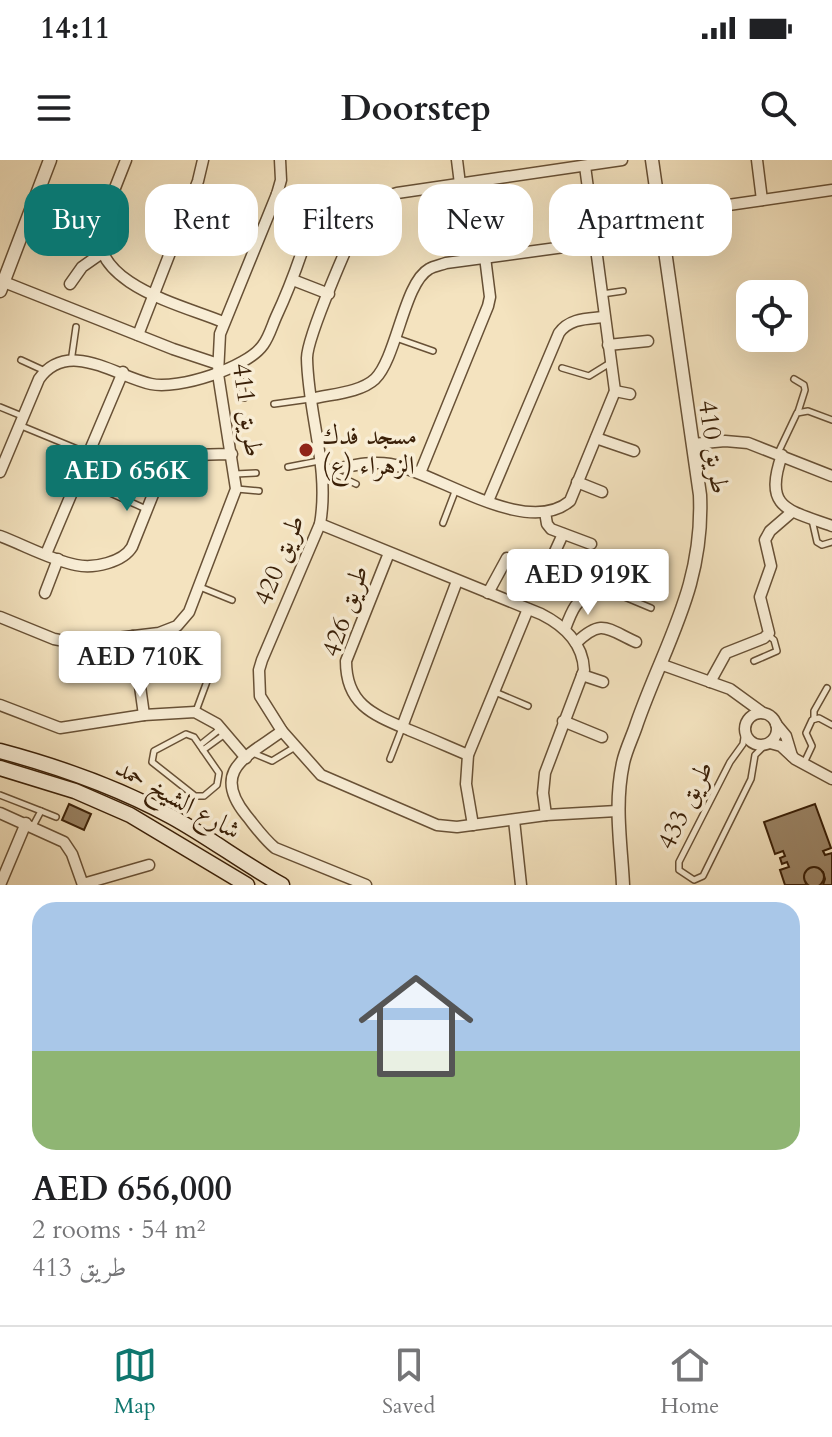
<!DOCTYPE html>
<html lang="en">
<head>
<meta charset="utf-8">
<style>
  body { margin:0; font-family:Cardo,Amiri,serif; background:#f6f6f6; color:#202124; height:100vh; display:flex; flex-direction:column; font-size:30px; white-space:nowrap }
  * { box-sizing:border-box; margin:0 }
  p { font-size:26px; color:#757577 }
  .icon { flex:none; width:44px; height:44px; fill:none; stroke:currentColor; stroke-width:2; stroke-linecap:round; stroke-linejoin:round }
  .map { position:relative; height:725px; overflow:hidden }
  .panel { display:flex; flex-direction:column; background:#fff; flex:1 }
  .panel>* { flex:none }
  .hud { position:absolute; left:24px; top:24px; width:784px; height:72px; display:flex; gap:16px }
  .buttons { position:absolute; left:736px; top:120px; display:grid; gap:16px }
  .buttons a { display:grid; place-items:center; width:72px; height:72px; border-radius:16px; background:#fff; box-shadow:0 8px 32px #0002; font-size:40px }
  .price { position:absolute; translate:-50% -68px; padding:0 18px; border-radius:8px; background:#fff; color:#222; font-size:26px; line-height:52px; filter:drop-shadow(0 2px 4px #0008) }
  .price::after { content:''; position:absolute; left:50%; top:48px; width:24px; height:18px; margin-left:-12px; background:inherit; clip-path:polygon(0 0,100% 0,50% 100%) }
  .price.active { background:#0f766e; color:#fff }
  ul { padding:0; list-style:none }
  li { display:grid; align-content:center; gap:16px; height:424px; padding:0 32px }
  li span { display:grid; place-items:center; height:248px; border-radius:24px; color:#555 }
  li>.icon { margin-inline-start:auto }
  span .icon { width:144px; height:144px; fill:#fffc; stroke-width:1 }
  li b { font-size:34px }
  .pill { padding:0 28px; border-radius:24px; background:#fff; box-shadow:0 8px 32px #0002; font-size:28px; line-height:72px }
  .pill.active { background:#0f766e; color:#fff }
  .status { display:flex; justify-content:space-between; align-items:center; height:56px; padding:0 40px; background:#fff; direction:ltr }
  .status svg { height:22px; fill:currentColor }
  header { display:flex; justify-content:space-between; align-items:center; height:104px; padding:0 32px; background:#fff; font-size:36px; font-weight:700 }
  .tabs { display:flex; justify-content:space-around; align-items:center; height:112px; border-top:2px solid #e0e0e0; background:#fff; font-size:22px; color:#757577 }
  .tabs a { display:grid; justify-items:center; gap:4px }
  .tabs .active { color:#0f766e }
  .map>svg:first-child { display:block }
  .building { fill:#9b8567; stroke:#3a2008; stroke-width:2 }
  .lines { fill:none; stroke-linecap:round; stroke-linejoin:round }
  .service-casing { stroke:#685136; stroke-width:8 }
  .minor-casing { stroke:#685136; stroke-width:13 }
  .tertiary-casing { stroke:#685136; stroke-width:15 }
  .secondary-casing { stroke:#3a2008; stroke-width:17 }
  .service { stroke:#f8edd5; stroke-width:5 }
  .minor { stroke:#f8edd5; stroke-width:10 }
  .tertiary { stroke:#f8edd5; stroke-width:12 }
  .secondary { stroke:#f8edd5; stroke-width:14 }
  .poi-dot { fill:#8f2418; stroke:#f8edd5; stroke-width:3 }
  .labels { text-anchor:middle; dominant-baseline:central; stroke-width:7; stroke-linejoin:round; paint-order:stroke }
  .street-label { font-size:26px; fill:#3a2008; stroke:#f8edd5 }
  .poi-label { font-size:26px; fill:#3a2008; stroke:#f8edd5; text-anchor:start }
</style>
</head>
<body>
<div class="status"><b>14:11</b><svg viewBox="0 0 49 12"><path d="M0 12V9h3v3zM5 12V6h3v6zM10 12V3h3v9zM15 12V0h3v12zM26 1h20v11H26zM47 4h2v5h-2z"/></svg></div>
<header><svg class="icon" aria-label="menu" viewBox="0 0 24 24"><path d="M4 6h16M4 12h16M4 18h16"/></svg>Doorstep<svg class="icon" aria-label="search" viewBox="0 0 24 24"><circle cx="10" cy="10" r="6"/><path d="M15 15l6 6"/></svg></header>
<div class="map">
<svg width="832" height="725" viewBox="0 0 832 725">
  <rect width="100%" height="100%" fill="#f4e3bf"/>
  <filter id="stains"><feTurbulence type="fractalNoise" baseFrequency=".0025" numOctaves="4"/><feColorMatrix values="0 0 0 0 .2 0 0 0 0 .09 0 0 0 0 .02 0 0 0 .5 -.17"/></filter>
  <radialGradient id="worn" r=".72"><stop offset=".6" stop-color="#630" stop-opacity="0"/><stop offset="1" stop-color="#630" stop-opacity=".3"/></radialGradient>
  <g class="building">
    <polygon points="69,644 91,654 84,670 62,660"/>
    <polygon points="815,644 831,688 823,691 825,695 832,693 832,725 823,725 825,719 823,712 814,708 805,713 806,725 785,725 780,710 789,707 787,702 782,704 780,698 785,696 783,691 775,694 764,662"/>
    <circle cx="814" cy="717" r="10"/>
  </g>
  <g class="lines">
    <g class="service-casing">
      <g id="service">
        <polyline points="602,134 623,131"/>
        <polyline points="396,178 433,191"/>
        <polyline points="21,200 45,211"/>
        <polyline points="71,202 76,167"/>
        <polyline points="237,204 244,238"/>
        <polyline points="562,208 589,216 610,203"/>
        <polyline points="794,219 804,225 805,230 798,252"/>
        <polyline points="274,244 310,239"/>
        <polyline points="0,247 22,256"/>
        <polyline points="19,265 87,293"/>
        <polyline points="778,293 797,253 808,251 832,260"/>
        <polyline points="288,307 319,301"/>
        <polyline points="333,313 356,324"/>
        <polyline points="235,314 256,313"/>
        <polyline points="79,319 146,349"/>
        <polyline points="237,329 259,331"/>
        <polyline points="812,360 817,382 822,385 832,382"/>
        <polyline points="443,363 456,329"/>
        <polyline points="200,427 232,440"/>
        <polyline points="596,429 608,430 651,448"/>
        <polyline points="754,501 777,491 774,480 768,475"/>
        <polyline points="495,532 528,546"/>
        <polyline points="196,551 216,497"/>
        <polyline points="814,559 814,551 827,528"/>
        <polyline points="745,571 743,584 730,602 679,702 679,710 694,720 703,716 751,619 755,595 765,585"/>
        <polygon points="186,574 194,577 219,613 217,625 204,636 195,636 152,602 154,591"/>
        <polyline points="200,585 220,569"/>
        <polyline points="203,590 225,574"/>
        <polyline points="253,593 272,601 295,587"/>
        <polyline points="390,599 402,568"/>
        <polyline points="804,603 812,586 806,573 812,560 819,558 832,565"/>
        <polyline points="0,635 41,651 33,666"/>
        <polyline points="41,651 56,657"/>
      </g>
    </g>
    <g class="minor-casing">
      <g id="minor">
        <path d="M126 0 100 66C89 124 182 145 223 162"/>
        <polyline points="457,0 460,24"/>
        <polyline points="757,0 762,40"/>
        <polyline points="64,38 104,54"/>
        <polyline points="659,55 832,30"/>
        <polyline points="293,120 329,134"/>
        <polyline points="4,122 173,189 218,204"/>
        <polyline points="70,124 82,107 102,93"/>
        <polyline points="138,175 198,21 203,0"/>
        <polyline points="608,185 648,181"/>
        <polyline points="615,231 630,234"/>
        <path d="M311 239C330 234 360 233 375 219 397 197 404 123 429 109 434 106 441 105 446 103L631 78"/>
        <polyline points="596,278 634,291"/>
        <polyline points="693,284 725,281 748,283 832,316"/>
        <path d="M782 295C763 349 788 350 832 366"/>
        <path d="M323 311C345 308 367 300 390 304 438 313 526 378 570 341L615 231 585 6"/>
        <path d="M0 312 39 219C68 178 117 217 151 224 178 230 247 208 263 185 269 177 272 166 276 157 291 125 302 94 312 60 311 43 291 40 277 34"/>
        <polyline points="420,313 488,146 490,137 485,97"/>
        <polyline points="577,322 602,332"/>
        <path d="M488 341 559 173C570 158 587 159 604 157"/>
        <polyline points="545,352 547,364 551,369 591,384"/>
        <path d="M320 364 541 454C563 465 583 483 584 510L545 613 543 633 546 655"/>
        <path d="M0 376C24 385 51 400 76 405 94 409 123 402 132 387L164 307C184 292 208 295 232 294"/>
        <path d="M389 393 346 501C346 545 374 555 409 570 429 578 449 587 468 595"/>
        <polyline points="46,394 123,212"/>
        <polyline points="45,433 58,399"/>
        <polyline points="488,433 507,398 547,409 563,374"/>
        <polyline points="0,457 54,479 75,483 159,473 177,466 189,452 236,329 218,214 220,174 277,34 281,20 280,0"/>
        <path d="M565 469C572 450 576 439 596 430"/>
        <polyline points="133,476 144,555"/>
        <path d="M576 483C602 458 607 469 636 482"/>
        <polyline points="660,504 730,529 763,553"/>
        <polyline points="582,515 603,522"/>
        <polyline points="710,522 726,493 764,478 769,473 760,437 771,406 765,380 770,371 792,352"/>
        <polyline points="0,545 60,568 144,555 195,552 217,564 246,598"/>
        <circle cx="761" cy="569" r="16"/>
        <polyline points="563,561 602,577"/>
        <polyline points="776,564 786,576 792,596"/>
        <polyline points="402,567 457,421"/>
        <path d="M282 571C248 596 210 610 246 655 255 666 263 678 275 688L366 725"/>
        <polyline points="770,583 781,586 795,599 832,619"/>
        <path d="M617 651 546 655 457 667 437 665 321 615 282 571 260 536 259 510 262 500 320 364C330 307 308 255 307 198 307 177 353 70 366 49L378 39 397 33 622 0"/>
        <polyline points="0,653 64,682 72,694 83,725"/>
        <polyline points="514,660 521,725"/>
        <polyline points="473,665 466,624 468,595 528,449"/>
        <polyline points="83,724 149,705"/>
        <polyline points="0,725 26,663"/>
      </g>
    </g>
    <g class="tertiary-casing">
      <g id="tertiary">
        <polyline points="0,131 50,0"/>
        <path d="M623 725C621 684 614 645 623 603 626 589 633 576 637 563 666 481 704 426 700 335L652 0"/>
      </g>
    </g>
    <g class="secondary-casing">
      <g id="secondary">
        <path d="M0 591C60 607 117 627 172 657 210 678 244 704 282 725"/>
        <polyline points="0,608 75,631 130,655 247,725"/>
      </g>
    </g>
    <use href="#service" class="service"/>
    <use href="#minor" class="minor"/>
    <use href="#tertiary" class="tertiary"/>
    <use href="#secondary" class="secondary"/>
  </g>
  <circle class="poi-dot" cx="306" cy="290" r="8"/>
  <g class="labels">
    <g class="street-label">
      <text transform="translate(248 250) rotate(82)">طريق 411</text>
      <text transform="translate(714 287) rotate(82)">طريق 410</text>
      <text transform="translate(279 400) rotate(-68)">طريق 420</text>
      <text transform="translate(345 451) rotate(-71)">طريق 426</text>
      <text transform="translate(178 639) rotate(29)">شارع الشيخ حمد</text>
      <text transform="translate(685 645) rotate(-64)">طريق 433</text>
    </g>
    <g class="poi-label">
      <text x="322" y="275">مسجد فدك<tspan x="322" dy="30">الزهراء (ع)</tspan></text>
    </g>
  </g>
  <rect width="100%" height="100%" filter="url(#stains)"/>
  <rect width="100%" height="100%" fill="url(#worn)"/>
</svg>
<div class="buttons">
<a><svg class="icon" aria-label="locate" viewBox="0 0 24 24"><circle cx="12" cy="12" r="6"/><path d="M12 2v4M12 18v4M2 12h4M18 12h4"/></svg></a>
</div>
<b class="price active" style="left:127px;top:353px">AED 656K</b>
<b class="price" style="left:588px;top:457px">AED 919K</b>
<b class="price" style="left:140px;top:539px">AED 710K</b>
<div class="hud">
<a class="pill active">Buy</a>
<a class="pill">Rent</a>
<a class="pill">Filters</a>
<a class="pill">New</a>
<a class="pill">Apartment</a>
</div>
</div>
<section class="panel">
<ul>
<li><span style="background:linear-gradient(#a9c7e8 60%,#8fb573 0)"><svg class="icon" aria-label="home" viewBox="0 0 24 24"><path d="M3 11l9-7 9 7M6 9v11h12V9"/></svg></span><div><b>AED 656,000</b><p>2 rooms · 54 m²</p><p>طريق 413</p></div></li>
</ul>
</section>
<nav class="tabs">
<a class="active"><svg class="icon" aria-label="map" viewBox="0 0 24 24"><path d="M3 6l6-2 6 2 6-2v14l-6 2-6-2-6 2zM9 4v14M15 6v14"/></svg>Map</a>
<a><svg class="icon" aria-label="saved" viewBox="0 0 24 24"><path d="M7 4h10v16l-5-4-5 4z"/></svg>Saved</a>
<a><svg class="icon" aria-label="home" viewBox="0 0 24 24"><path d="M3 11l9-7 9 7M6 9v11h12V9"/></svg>Home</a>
</nav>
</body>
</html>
